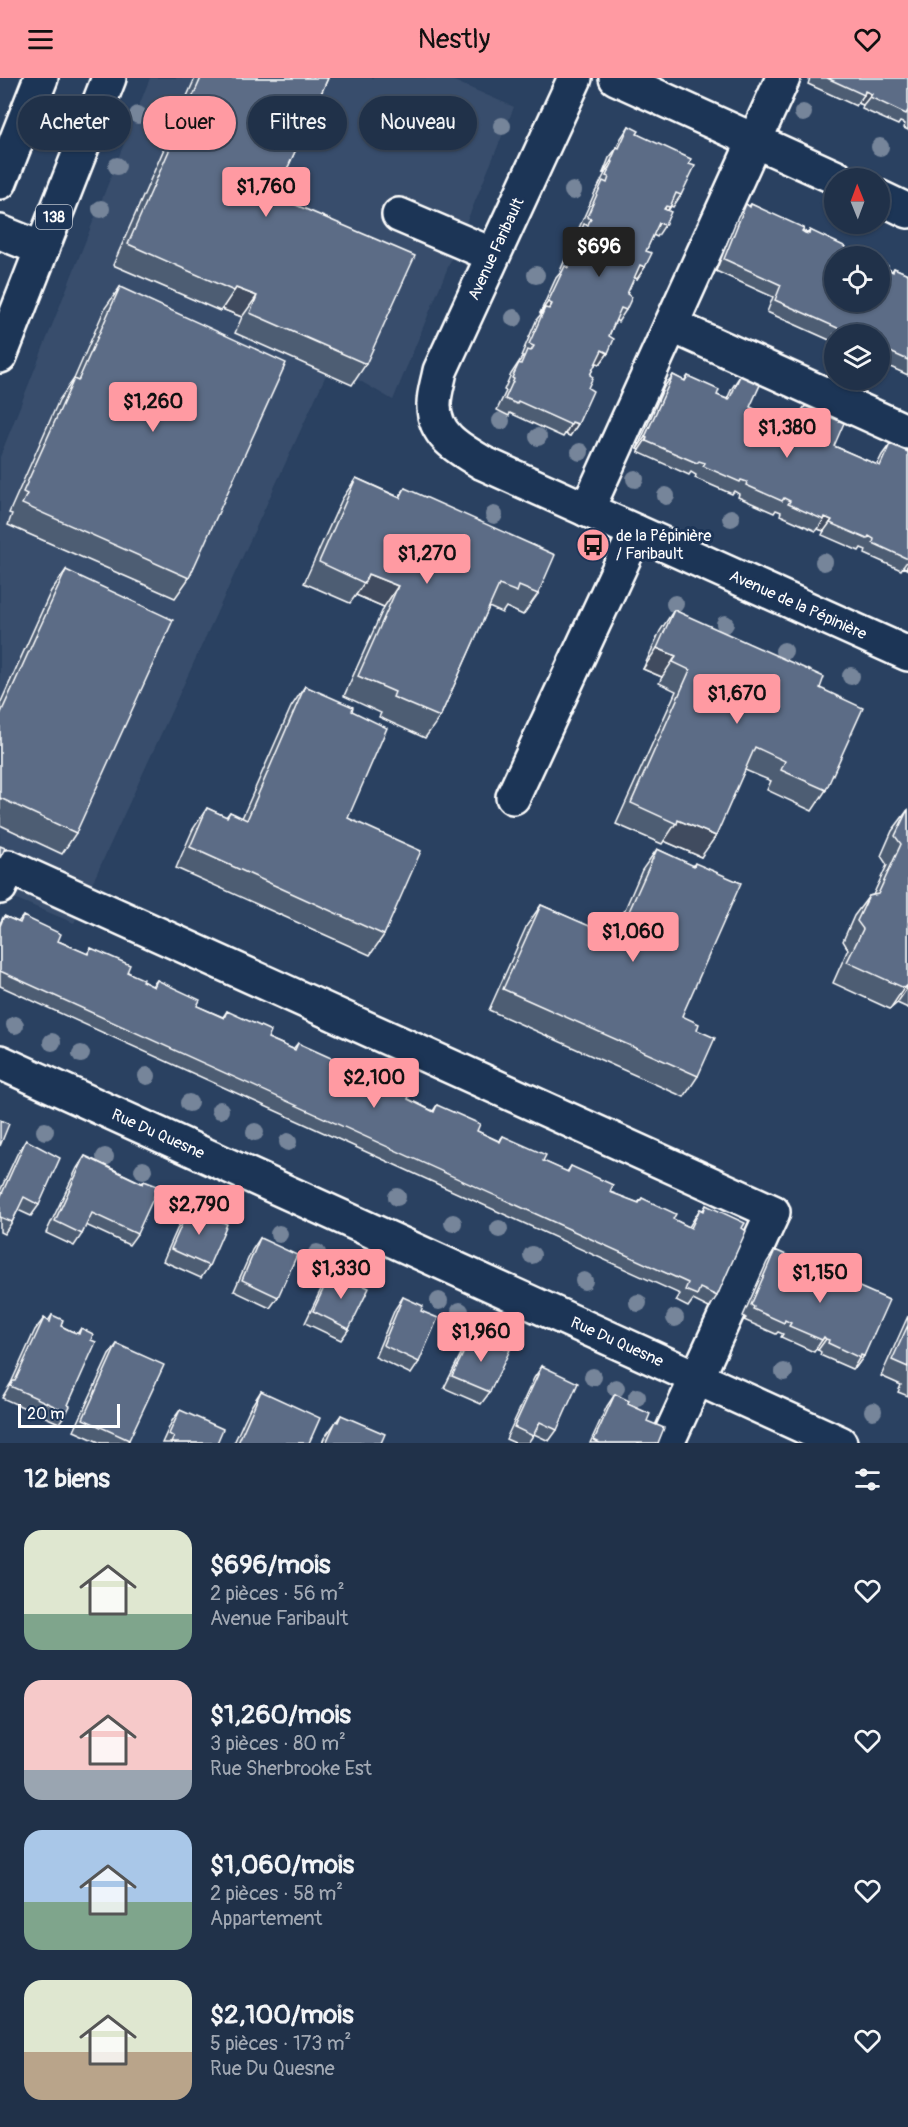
<!DOCTYPE html>
<html lang="fr">
<head>
<meta charset="utf-8">
<style>
  body { margin:0; font-family:Pangolin,sans-serif; background:#283950; color:#f1f3f6; height:100vh; display:flex; flex-direction:column; font-size:22px; white-space:nowrap }
  * { box-sizing:border-box; margin:0 }
  p { font-size:20px; color:#a2a9b4 }
  .icon { flex:none; width:33px; height:33px; fill:none; stroke:currentColor; stroke-width:2; stroke-linecap:round; stroke-linejoin:round }
  .map { position:relative; height:1365px; overflow:hidden }
  .sheet { display:flex; flex-direction:column; background:#203149; flex:1 }
  .sheet>* { flex:none }
  .hud { position:absolute; left:18px; top:18px; width:600px; height:54px; display:flex; gap:12px }
  .needle { width:39px; rotate:359deg }
  .fabs { position:absolute; left:824px; top:90px; display:grid; gap:12px }
  .fabs a { display:grid; place-items:center; width:66px; height:66px; border-radius:50%; background:#203149; box-shadow:0 2px 4px #0004,0 0 0 2px #3d4c61; font-size:30px }
  .scale { position:absolute; left:18px; bottom:15px; width:102px; box-sizing:border-box; padding-left:6px; border:3px solid #fff; border-top:0; font-size:16px; line-height:21px; white-space:nowrap; color:#fff; -webkit-text-stroke:4px #1d3557; paint-order:stroke }
  .price { position:absolute; translate:-50% -51px; padding:0 14px; border-radius:6px; background:#ff9aa2; color:#111; font-size:20px; line-height:39px; filter:drop-shadow(0 2px 3px #0008) }
  .price::after { content:''; position:absolute; left:50%; top:36px; width:18px; height:14px; margin-left:-9px; background:inherit; clip-path:polygon(0 0,100% 0,50% 100%) }
  .price.current { background:#222; color:#fff }
  ul { padding:0; list-style:none }
  li { display:flex; align-items:center; gap:18px; height:150px; padding:0 24px }
  li span { display:grid; place-items:center; flex:none; width:168px; height:120px; border-radius:18px; color:#555 }
  li>.icon { margin-inline-start:auto }
  span .icon { width:72px; height:72px; fill:#fffc; stroke-width:1 }
  li b { font-size:26px }
  h2 { display:flex; justify-content:space-between; align-items:center; height:72px; padding:0 24px; font-size:26px }
  .tag { padding:0 21px; border-radius:27px; background:#203149; box-shadow:0 2px 4px #0004,0 0 0 2px #3d4c61; font-size:21px; line-height:54px }
  .tag.current { background:#ff9aa2; color:#111 }
  header { display:flex; justify-content:space-between; align-items:center; height:78px; padding:0 24px; background:#ff9aa2; color:#111; font-size:27px; font-weight:600 }
  .map>svg:first-child { display:block }
  .built { fill:#394e6c }
  .lines { fill:none; stroke-linecap:round; stroke-linejoin:round }
  .minor-casing { stroke:#fff; stroke-width:38 }
  .major-casing { stroke:#fff; stroke-width:38 }
  .minor { stroke:#1d3557; stroke-width:33 }
  .major { stroke:#1d3557; stroke-width:33 }
  .tree { fill:#76859a }
  .wall { fill:#4e5d73; stroke:#fff; stroke-width:1.5 }
  .shaded-wall { fill:#404c5e; stroke:#fff; stroke-width:1.5 }
  .building { fill:#5b6c86; stroke:#fff; stroke-width:1.5 }
  .labels { text-anchor:middle; dominant-baseline:central; stroke-width:6; stroke-linejoin:round; paint-order:stroke }
  .shield { fill:#1d3557; stroke:#bbc2cd; stroke-width:1.5 }
  .shield-label { font-size:15px; font-weight:bold; fill:#fff }
  .street-label { font-size:16px; fill:#fff; stroke:#1d3557 }
  .poi-label { font-size:16px; fill:#fff; stroke:#1d3557; text-anchor:start }
</style>
</head>
<body>
<header><svg class="icon" aria-label="menu" viewBox="0 0 24 24"><path d="M4 6h16M4 12h16M4 18h16"/></svg>Nestly<svg class="icon" aria-label="heart" viewBox="0 0 24 24"><path d="M12 20l-8-8c-3-5 5-10 8-4 3-6 11-1 8 4z"/></svg></header>
<div class="map">
<svg width="908" height="1365" viewBox="0 0 908 1365">
  <rect width="100%" height="100%" fill="#2a4161"/>
  <filter id="ink" filterUnits="userSpaceOnUse"><feTurbulence type="fractalNoise" baseFrequency=".0167" numOctaves="2"/><feDisplacementMap in="SourceGraphic" scale="12" xChannelSelector="R" yChannelSelector="G"/><feConvolveMatrix kernelMatrix="1 2 1 2 8 2 1 2 1" color-interpolation-filters="sRGB"/></filter>
  <g filter="url(#ink)">
    <polygon class="built" points="150,0 447,0 514,29 393,322 331,286 74,845 0,814 0,379"/>
    <g class="lines">
      <g class="minor-casing">
        <g id="minor">
          <path d="M575 0 440 293C438 304 434 315 434 326 433 357 459 371 483 385L908 576"/>
          <polyline points="616,0 837,100"/>
          <polyline points="879,119 908,133"/>
          <polyline points="399,137 493,177"/>
          <polyline points="0,154 42,171"/>
          <polyline points="671,247 908,354"/>
          <polyline points="587,432 783,0"/>
          <polyline points="513,719 636,454"/>
          <polyline points="0,809 9,789 773,1134 667,1365"/>
          <polyline points="0,984 840,1365"/>
        </g>
      </g>
      <g class="major-casing">
        <g id="major">
          <polyline points="0,104 41,0"/>
          <polyline points="0,278 109,0"/>
        </g>
      </g>
      <use href="#minor" class="minor"/>
      <use href="#major" class="major"/>
    </g>
    <g class="tree">
      <circle cx="803" cy="35" r="9"/>
      <circle cx="138" cy="37" r="9"/>
      <circle cx="502" cy="48" r="9"/>
      <circle cx="880" cy="69" r="9"/>
      <circle cx="117" cy="88" r="9"/>
      <circle cx="573" cy="113" r="9"/>
      <circle cx="101" cy="131" r="9"/>
      <circle cx="536" cy="197" r="9"/>
      <circle cx="514" cy="240" r="9"/>
      <circle cx="501" cy="343" r="9"/>
      <circle cx="538" cy="359" r="9"/>
      <circle cx="580" cy="374" r="9"/>
      <circle cx="635" cy="401" r="9"/>
      <circle cx="666" cy="418" r="9"/>
      <circle cx="494" cy="437" r="9"/>
      <circle cx="731" cy="440" r="9"/>
      <circle cx="824" cy="484" r="9"/>
      <circle cx="675" cy="526" r="9"/>
      <circle cx="725" cy="546" r="9"/>
      <circle cx="784" cy="573" r="9"/>
      <circle cx="851" cy="598" r="9"/>
      <circle cx="15" cy="947" r="9"/>
      <circle cx="52" cy="964" r="9"/>
      <circle cx="81" cy="976" r="9"/>
      <circle cx="147" cy="998" r="9"/>
      <circle cx="189" cy="1025" r="9"/>
      <circle cx="220" cy="1032" r="9"/>
      <circle cx="45" cy="1053" r="9"/>
      <circle cx="255" cy="1054" r="9"/>
      <circle cx="288" cy="1064" r="9"/>
      <circle cx="105" cy="1079" r="9"/>
      <circle cx="143" cy="1092" r="9"/>
      <circle cx="397" cy="1119" r="9"/>
      <circle cx="453" cy="1145" r="9"/>
      <circle cx="499" cy="1151" r="9"/>
      <circle cx="279" cy="1156" r="9"/>
      <circle cx="317" cy="1175" r="9"/>
      <circle cx="532" cy="1177" r="9"/>
      <circle cx="365" cy="1192" r="9"/>
      <circle cx="584" cy="1203" r="9"/>
      <circle cx="439" cy="1223" r="9"/>
      <circle cx="638" cy="1225" r="9"/>
      <circle cx="460" cy="1233" r="9"/>
      <circle cx="675" cy="1240" r="9"/>
      <circle cx="486" cy="1248" r="9"/>
      <circle cx="784" cy="1294" r="9"/>
      <circle cx="593" cy="1299" r="9"/>
      <circle cx="616" cy="1310" r="9"/>
      <circle cx="637" cy="1319" r="9"/>
      <circle cx="873" cy="1333" r="9"/>
    </g>
    <g class="wall">
      <polygon points="195,0 328,0 275,118 366,286 352,307 235,255 242,239 222,231 220,233 113,187"/>
      <polygon points="810,0 908,0 908,52 904,50 905,46 900,44 898,47 862,31 863,27 858,25 856,28 808,6"/>
      <polygon points="629,48 637,56 689,86 681,117 673,129 671,128 668,133 665,147 657,159 653,157 646,173 645,189 637,201 634,199 627,216 626,232 618,244 616,242 609,258 608,275 600,286 596,285 590,297 588,310 578,346 570,358 565,356 563,359 510,335 509,338 497,332 506,313 504,312 511,296 523,278 521,278 537,241 541,236 540,235 556,200 561,194 560,193 576,157 580,151 579,150 595,114 598,109 605,95 603,95 609,80 616,71 621,60"/>
      <polygon points="746,126 749,128 751,126 808,155 810,152 845,172 850,174 852,171 892,193 894,190 908,196 908,297 879,284 879,256 834,256 834,264 767,234 773,219 716,193 738,138"/>
      <polygon points="120,209 189,500 175,520 8,447 12,436 9,435 59,322 74,301 105,230"/>
      <polygon points="673,297 684,303 688,298 717,317 727,321 732,310 740,298 750,329 793,349 797,339 805,328 834,368 877,387 882,377 890,366 908,374 908,492 903,489 901,492 865,476 866,472 861,470 859,473 822,457 824,453 818,451 816,453 780,437 781,434 776,432 774,435 738,419 739,416 734,413 732,416 695,400 696,397 691,394 689,397 638,374 639,372 637,371 664,309"/>
      <polygon points="356,400 399,419 405,410 538,516 523,537 506,529 502,535 489,529 440,639 425,660 379,639 381,635 344,618 384,529 356,517 350,525 304,505 342,421"/>
      <polygon points="66,492 76,755 62,776 0,747 0,626 51,513"/>
      <polygon points="674,532 820,610 826,712 812,733 767,712 771,703 745,692 701,779 664,763 662,766 616,746 676,613 659,605 662,599 643,591 660,553"/>
      <polygon points="305,608 352,633 348,740 384,857 370,877 176,790 193,751 207,730 226,739 230,734 242,740 291,629"/>
      <polygon points="908,732 908,930 897,925 890,931 833,905 848,871 843,863 854,838 869,818 873,817 887,787 881,778 892,753 907,733"/>
      <polygon points="657,771 693,788 695,785 682,938 697,952 698,998 684,1019 489,932 527,847 541,827 613,859 642,792"/>
      <polygon points="4,838 18,844 23,838 58,863 87,876 91,870 142,903 152,908 157,902 197,928 223,939 227,933 268,960 293,971 298,965 339,993 351,998 363,1001 367,996 408,1021 433,1033 437,1027 477,1053 499,1063 503,1058 543,1083 567,1094 571,1088 610,1114 638,1125 642,1120 673,1141 689,1149 700,1131 703,1132 706,1127 742,1150 717,1218 709,1230 693,1222 688,1229 676,1223 680,1216 0,908 0,845"/>
      <polygon points="26,1062 39,1127 31,1138 18,1132 12,1144 4,1156 0,1154 0,1113 18,1074"/>
      <polygon points="85,1078 142,1105 144,1103 137,1156 129,1167 86,1147 82,1156 74,1168 46,1155 77,1090"/>
      <polygon points="190,1128 209,1188 201,1200 163,1183 182,1140"/>
      <polygon points="260,1160 278,1219 270,1230 234,1213 252,1172"/>
      <polygon points="775,1172 864,1278 856,1289 854,1289 852,1291 820,1277 821,1274 818,1272 816,1271 814,1274 781,1259 783,1256 778,1254 776,1256 744,1242 746,1240 743,1238 767,1184"/>
      <polygon points="332,1193 349,1251 341,1262 305,1245 324,1205"/>
      <polygon points="403,1219 421,1233 419,1284 411,1296 375,1279 395,1231"/>
      <polygon points="52,1237 61,1248 77,1256 81,1250 67,1334 59,1345 2,1320 11,1305 35,1252 44,1240 48,1243"/>
      <polygon points="908,1238 908,1318 898,1314 901,1307 881,1298"/>
      <polygon points="473,1256 490,1314 481,1326 444,1310 465,1268"/>
      <polygon points="117,1266 129,1362 127,1365 101,1365 74,1353 109,1277"/>
      <polygon points="542,1288 557,1352 549,1363 534,1356 528,1365 515,1365 506,1361 534,1300"/>
      <polygon points="261,1313 309,1365 234,1365 250,1330"/>
      <polygon points="615,1316 647,1343 658,1365 590,1365 607,1328"/>
      <polygon points="180,1332 217,1365 162,1365 172,1343"/>
      <polygon points="341,1337 381,1365 322,1365 324,1360"/>
    </g>
    <g class="shaded-wall">
      <polygon points="865,13 872,16 863,27 858,25 864,17"/>
      <polygon points="611,83 613,84 605,95 603,95"/>
      <polygon points="666,128 670,129 662,140"/>
      <polygon points="640,187 645,189 637,201 632,198"/>
      <polygon points="236,210 257,218 242,239 222,231"/>
      <polygon points="548,224 552,226 544,237 545,230 541,236 540,235"/>
      <polygon points="602,272 608,275 600,286 594,284"/>
      <polygon points="572,344 578,346 570,358 565,356"/>
      <polygon points="645,359 647,360 639,372 637,371"/>
      <polygon points="825,439 832,442 824,453 818,451"/>
      <polygon points="908,482 908,487 906,490 903,489"/>
      <polygon points="368,496 398,508 384,529 356,517 364,505"/>
      <polygon points="657,570 676,578 662,599 643,591"/>
      <polygon points="678,742 716,758 701,779 664,763"/>
      <polygon points="908,907 908,909 897,925 890,931 904,910"/>
      <polygon points="824,1259 826,1261 818,1272 816,1271"/>
      <polygon points="861,1277 864,1278 856,1289 854,1289"/>
    </g>
    <g class="building">
      <polygon points="201,0 328,0 275,118 415,178 366,286 250,235 257,218 236,210 234,213 128,166"/>
      <polygon points="827,0 908,0 908,32 906,36 870,19 872,16 865,13 864,17"/>
      <polygon points="629,48 639,53 637,56 691,81 689,86 695,88 681,117 676,115 670,129 666,128 664,131 671,134 665,147 659,145 646,173 652,175 645,189 640,187 627,216 632,219 626,232 621,230 610,255 609,258 614,261 608,275 602,272 590,297 593,299 588,310 593,313 578,346 572,344 571,347 518,323 517,326 505,321 514,301 512,300 519,285 521,286 527,272 531,273 534,268 529,266 545,230 549,231 551,228 552,226 548,224 565,188 568,190 571,183 568,182 584,146 588,147 589,144 591,141 587,139 603,103 607,105 609,99 606,98 613,84 611,83 617,69 619,70"/>
      <polygon points="746,126 750,129 751,126 804,150 802,153 805,155 809,156 810,152 846,169 845,172 851,175 852,171 868,178 834,178 834,224 879,224 879,183 888,188 887,191 893,194 894,190 908,196 908,282 879,269 879,256 851,256 775,222 781,207 724,181"/>
      <polygon points="120,209 286,285 189,500 22,426 27,416 23,414 74,301 78,303"/>
      <polygon points="673,297 685,303 688,298 719,312 717,317 729,322 740,298 760,307 750,329 795,350 805,328 844,345 834,368 880,388 890,366 908,374 908,481 873,465 874,461 869,458 867,461 830,445 832,442 825,439 824,442 788,426 790,423 784,420 782,423 746,407 747,404 741,402 740,404 703,388 705,385 699,383 697,385 646,363 647,360 645,359"/>
      <polygon points="356,400 400,420 405,410 555,477 538,516 519,508 517,514 499,507 440,639 393,619 395,614 358,598 398,508 368,496 364,505 319,484"/>
      <polygon points="66,492 173,542 76,755 0,720 0,637"/>
      <polygon points="674,532 824,599 820,610 863,630 826,712 781,692 785,683 755,669 716,758 678,742 677,746 631,725 690,592 673,584 676,578 657,570"/>
      <polygon points="305,608 353,629 352,633 387,650 348,740 421,773 384,857 190,769 207,730 227,739 230,734 247,742"/>
      <polygon points="908,732 908,907 904,910 847,884 863,851 857,843 869,818 878,816 901,766 895,758 907,733"/>
      <polygon points="0,768 5,770 0,780"/>
      <polygon points="657,771 694,788 695,785 741,805 682,938 699,946 697,952 715,960 698,998 503,911 541,827 617,860"/>
      <polygon points="4,838 20,845 23,838 61,856 58,863 88,876 91,870 130,887 127,894 143,901 142,903 154,909 157,902 200,922 197,928 224,940 227,933 271,953 268,960 295,972 298,965 342,985 339,993 351,998 353,996 364,1001 367,996 410,1015 408,1021 434,1034 437,1027 480,1046 477,1053 500,1064 503,1058 546,1077 543,1083 568,1094 571,1088 613,1107 610,1114 639,1125 642,1120 676,1136 673,1141 691,1150 700,1131 704,1133 706,1127 745,1145 742,1150 746,1153 717,1218 700,1210 697,1217 685,1212 688,1205 0,893 0,848"/>
      <polygon points="0,1042 9,1046 0,1068"/>
      <polygon points="26,1062 60,1080 39,1127 24,1119 12,1144 0,1139 0,1120"/>
      <polygon points="85,1078 143,1106 144,1103 157,1108 155,1112 157,1112 137,1156 92,1135 82,1156 55,1143"/>
      <polygon points="190,1128 227,1146 209,1188 171,1171"/>
      <polygon points="260,1160 297,1177 278,1219 242,1202"/>
      <polygon points="775,1172 889,1222 864,1278 861,1277 860,1280 828,1265 829,1262 826,1261 824,1259 822,1262 789,1248 791,1245 785,1242 784,1245 753,1231 754,1229 751,1227"/>
      <polygon points="332,1193 369,1210 349,1251 313,1233"/>
      <polygon points="403,1219 423,1228 421,1233 438,1240 419,1284 383,1267"/>
      <polygon points="52,1237 63,1242 61,1248 71,1253 79,1256 81,1250 93,1256 91,1262 96,1264 68,1327 70,1328 67,1334 10,1308 13,1303 15,1303 44,1240 50,1244"/>
      <polygon points="908,1247 908,1289 892,1282"/>
      <polygon points="473,1256 510,1272 490,1314 452,1298"/>
      <polygon points="117,1266 164,1287 129,1362 83,1341"/>
      <polygon points="542,1288 578,1305 557,1352 540,1344 533,1358 514,1349"/>
      <polygon points="261,1313 320,1340 309,1365 238,1365"/>
      <polygon points="615,1316 629,1323 628,1326 650,1336 647,1343 664,1350 658,1365 600,1365 594,1362"/>
      <polygon points="180,1332 223,1351 217,1365 171,1365 174,1359 169,1356"/>
      <polygon points="341,1337 385,1356 381,1365 326,1365 336,1343 338,1344"/>
    </g>
  </g>
  <defs>
    <g id="bus-disc" transform="scale(1.725)"><circle r="9.5" fill="#ff9aa2" stroke="#1d3557"/><path d="M-5-6H5V4H4V6H2V4H-2V6H-4V4H-5ZM-3.5-4V0h7V-4ZM-3.5 1.2v1.5H-2V1.2ZM2 1.2v1.5H3.5V1.2Z" fill="#111"/></g>
  </defs>
  <g fill-rule="evenodd">
    <use href="#bus-disc" x="593" y="467"/>
  </g>
  <g class="labels">
    <rect class="shield" x="36" y="127" width="36" height="24" rx="4.5"/>
    <g class="shield-label">
      <text x="54" y="139">138</text>
    </g>
    <g class="street-label">
      <text transform="translate(496 171) rotate(-65)">Avenue Faribault</text>
      <text transform="translate(798 527) rotate(24)">Avenue de la Pépinière</text>
      <text transform="translate(158 1056) rotate(24)">Rue Du Quesne</text>
      <text transform="translate(617 1264) rotate(24)">Rue Du Quesne</text>
    </g>
    <g class="poi-label">
      <text x="616" y="458">de la Pépinière<tspan x="616" dy="18">/ Faribault</tspan></text>
    </g>
  </g>
</svg>
<div class="fabs">
<a><svg class="needle" viewBox="-14 -14 28 28"><path d="M0-13l5 13h-10z" fill="#e53935"/><path d="M0 13l5-13h-10z" fill="#a2a9b4"/></svg></a>
<a><svg class="icon" aria-label="locate" viewBox="0 0 24 24"><circle cx="12" cy="12" r="6"/><path d="M12 2v4M12 18v4M2 12h4M18 12h4"/></svg></a>
<a><svg class="icon" aria-label="layers" viewBox="0 0 24 24"><path d="M12 4l9 5-9 5-9-5zM3 14l9 5 9-5"/></svg></a>
</div>
<div class="scale">20 m</div>
<b class="price" style="left:266px;top:140px">$1,760</b>
<b class="price current" style="left:599px;top:200px">$696</b>
<b class="price" style="left:153px;top:355px">$1,260</b>
<b class="price" style="left:787px;top:381px">$1,380</b>
<b class="price" style="left:427px;top:507px">$1,270</b>
<b class="price" style="left:737px;top:647px">$1,670</b>
<b class="price" style="left:633px;top:885px">$1,060</b>
<b class="price" style="left:374px;top:1031px">$2,100</b>
<b class="price" style="left:199px;top:1158px">$2,790</b>
<b class="price" style="left:341px;top:1222px">$1,330</b>
<b class="price" style="left:820px;top:1226px">$1,150</b>
<b class="price" style="left:481px;top:1285px">$1,960</b>
<div class="hud">
<a class="tag">Acheter</a>
<a class="tag current">Louer</a>
<a class="tag">Filtres</a>
<a class="tag">Nouveau</a>
</div>
</div>
<section class="sheet">
<h2>12 biens<svg class="icon" aria-label="filters" viewBox="0 0 24 24"><path d="M4 7h16M4 17h16"/><circle cx="9" cy="7" r="2"/><circle cx="15" cy="17" r="2"/></svg></h2>
<ul>
<li><span style="background:linear-gradient(#dfe7d0 70%,#7fa58c 0)"><svg class="icon" aria-label="home" viewBox="0 0 24 24"><path d="M3 11l9-7 9 7M6 9v11h12V9"/></svg></span><div><b>$696/mois</b><p>2 pièces · 56 m²</p><p>Avenue Faribault</p></div><svg class="icon" aria-label="heart" viewBox="0 0 24 24"><path d="M12 20l-8-8c-3-5 5-10 8-4 3-6 11-1 8 4z"/></svg></li>
<li><span style="background:linear-gradient(#f6c9c9 75%,#9aa5b1 0)"><svg class="icon" aria-label="home" viewBox="0 0 24 24"><path d="M3 11l9-7 9 7M6 9v11h12V9"/></svg></span><div><b>$1,260/mois</b><p>3 pièces · 80 m²</p><p>Rue Sherbrooke Est</p></div><svg class="icon" aria-label="heart" viewBox="0 0 24 24"><path d="M12 20l-8-8c-3-5 5-10 8-4 3-6 11-1 8 4z"/></svg></li>
<li><span style="background:linear-gradient(#a9c7e8 60%,#7fa58c 0)"><svg class="icon" aria-label="home" viewBox="0 0 24 24"><path d="M3 11l9-7 9 7M6 9v11h12V9"/></svg></span><div><b>$1,060/mois</b><p>2 pièces · 58 m²</p><p>Appartement</p></div><svg class="icon" aria-label="heart" viewBox="0 0 24 24"><path d="M12 20l-8-8c-3-5 5-10 8-4 3-6 11-1 8 4z"/></svg></li>
<li><span style="background:linear-gradient(#dfe7d0 60%,#b9a48a 0)"><svg class="icon" aria-label="home" viewBox="0 0 24 24"><path d="M3 11l9-7 9 7M6 9v11h12V9"/></svg></span><div><b>$2,100/mois</b><p>5 pièces · 173 m²</p><p>Rue Du Quesne</p></div><svg class="icon" aria-label="heart" viewBox="0 0 24 24"><path d="M12 20l-8-8c-3-5 5-10 8-4 3-6 11-1 8 4z"/></svg></li>
</ul>
</section>
</body>
</html>
